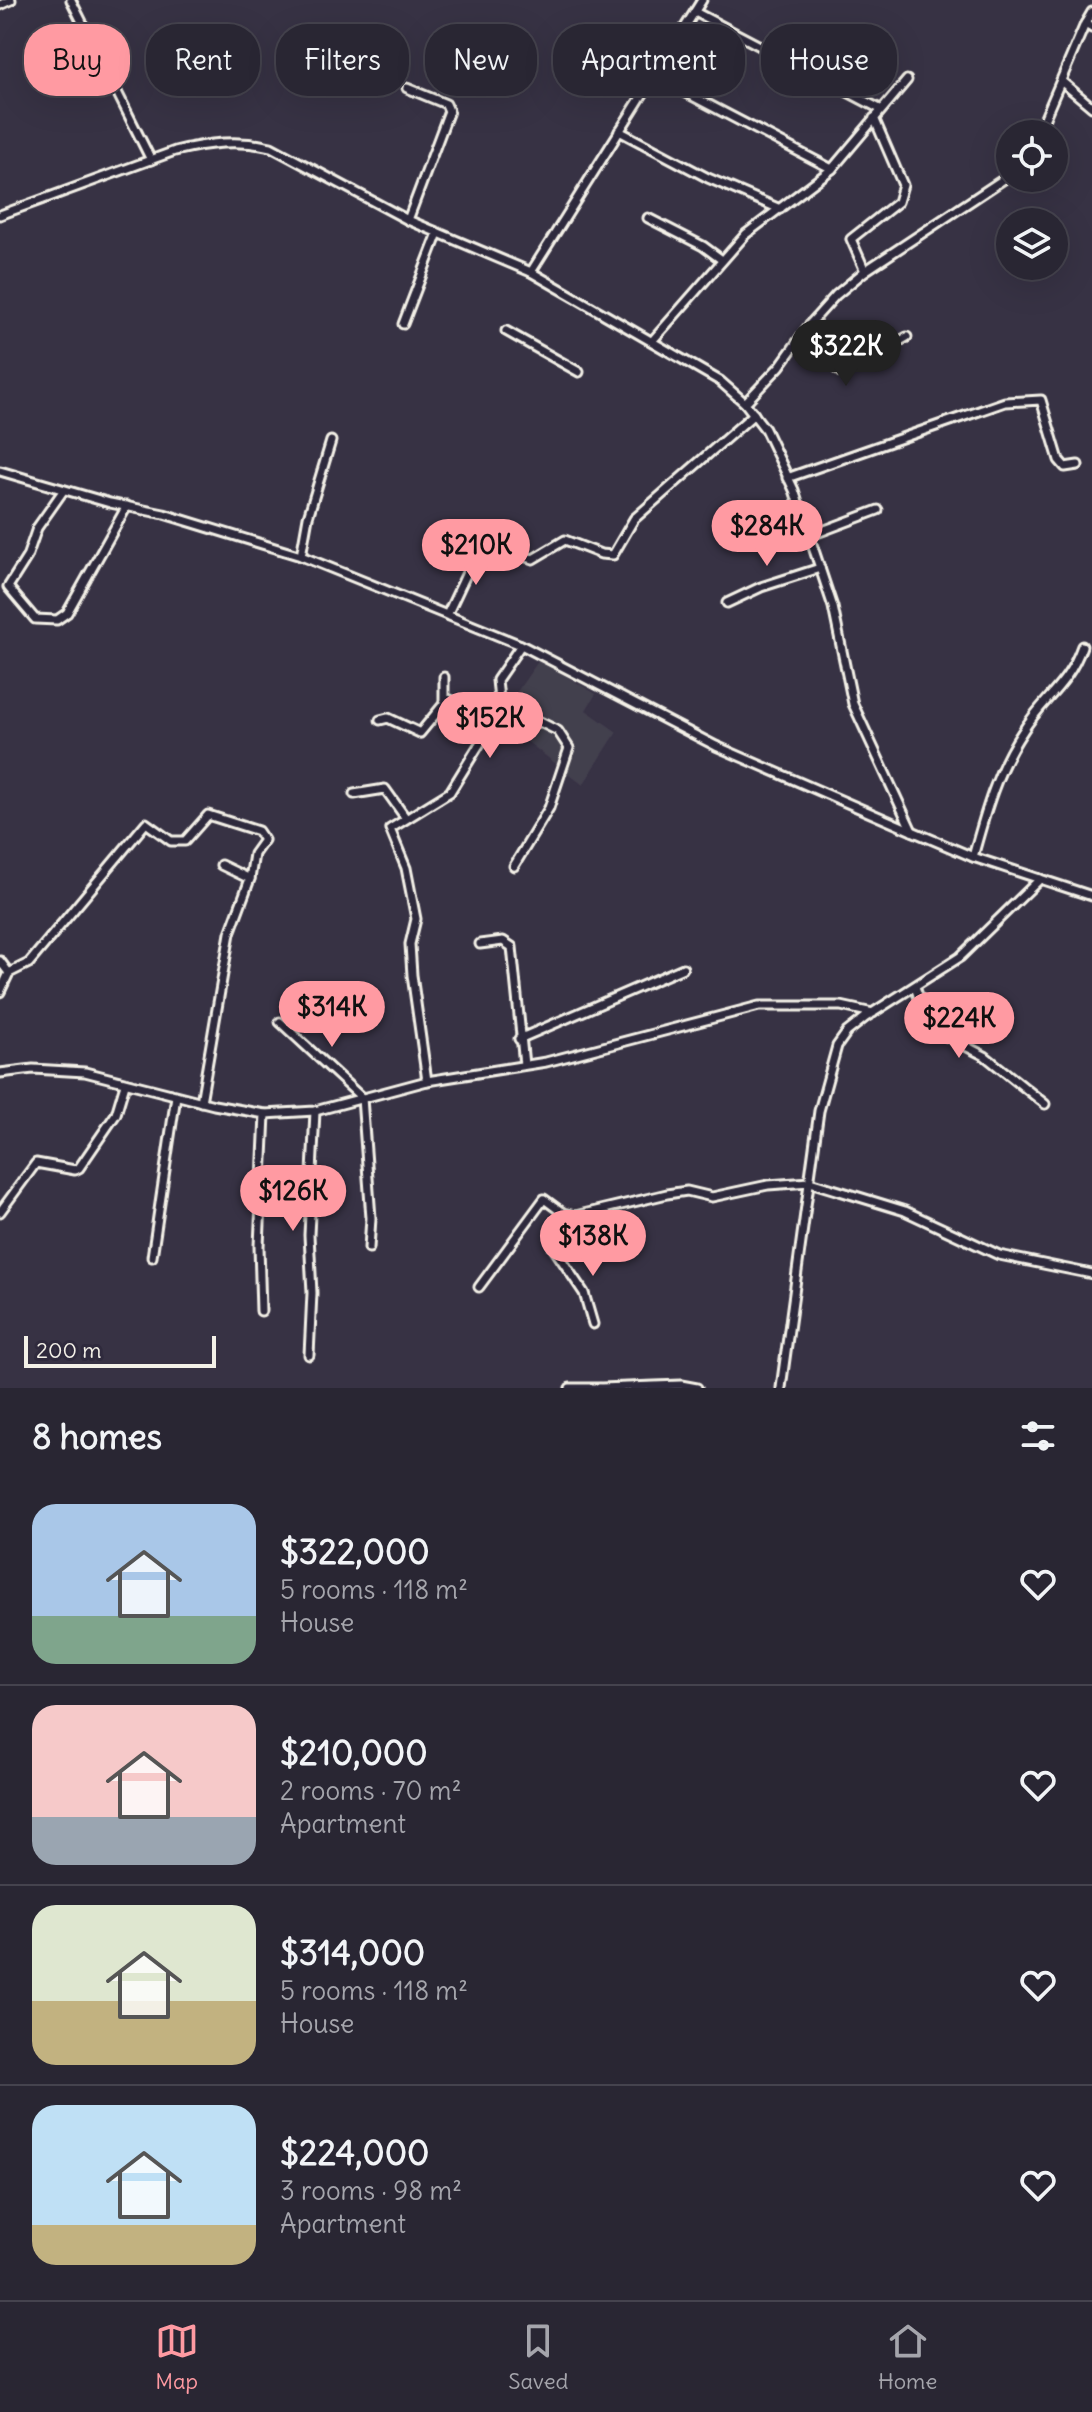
<!DOCTYPE html>
<html lang="en">
<head>
<meta charset="utf-8">
<style>
  body { margin:0; font-family:Delius,sans-serif; background:#312e3b; color:#f1f3f6; height:100vh; display:flex; flex-direction:column; font-size:30px; white-space:nowrap }
  * { box-sizing:border-box; margin:0 }
  p { font-size:26px; color:#a5a5ac }
  .icon { flex:none; width:44px; height:44px; fill:none; stroke:currentColor; stroke-width:2; stroke-linecap:round; stroke-linejoin:round }
  .map { position:relative; height:1388px; overflow:hidden }
  .sheet { display:flex; flex-direction:column; background:#292633; flex:1 }
  .sheet>* { flex:none }
  .guide { position:absolute; left:24px; top:24px; width:1044px; height:72px; display:flex; gap:16px }
  .buttons { position:absolute; left:996px; top:120px; display:grid; gap:16px }
  .buttons a { display:grid; place-items:center; width:72px; height:72px; border-radius:50%; background:#292633; box-shadow:0 8px 32px #0002,0 0 0 2px #45434e; font-size:40px }
  .scale { position:absolute; left:24px; bottom:20px; width:192px; box-sizing:border-box; padding-left:8px; border:4px solid #f4f1e8; border-top:0; font-size:22px; line-height:28px; white-space:nowrap; color:#f4f1e8; -webkit-text-stroke:6px #2f2a3d; paint-order:stroke }
  .price { position:absolute; translate:-50% -68px; padding:0 18px; border-radius:28px; background:#ff9aa2; color:#111; font-size:26px; line-height:52px; filter:drop-shadow(0 2px 4px #0008) }
  .price::after { content:''; position:absolute; left:50%; top:48px; width:24px; height:18px; margin-left:-12px; background:inherit; clip-path:polygon(0 0,100% 0,50% 100%) }
  .price.selected { background:#222; color:#fff }
  ul { padding:0; list-style:none }
  li { display:flex; align-items:center; gap:24px; height:200px; padding:0 32px }
  li+li { border-top:2px solid #45434e }
  li span { display:grid; place-items:center; flex:none; width:224px; height:160px; border-radius:24px; color:#555 }
  li>.icon { margin-inline-start:auto }
  span .icon { width:96px; height:96px; fill:#fffc; stroke-width:1 }
  li b { font-size:34px }
  h2 { display:flex; justify-content:space-between; align-items:center; height:96px; padding:0 32px; font-size:34px }
  .pill { padding:0 28px; border-radius:32px; background:#292633; box-shadow:0 8px 32px #0002,0 0 0 2px #45434e; font-size:28px; line-height:72px }
  .pill.selected { background:#ff9aa2; color:#111 }
  .menu { display:flex; justify-content:space-around; align-items:center; height:112px; border-top:2px solid #45434e; background:#292633; font-size:22px; color:#a5a5ac }
  .menu a { display:grid; justify-items:center; gap:4px }
  .menu .selected { color:#ff9aa2 }
  .map>svg:first-child { display:block }
  .built { fill:#433f4e }
  .lines { fill:none; stroke-linecap:round; stroke-linejoin:round }
  .minor-casing { stroke:#f4f1e8; stroke-width:13 }
  .minor { stroke:#2f2a3d; stroke-width:7 }
</style>
</head>
<body>
<div class="map">
<svg width="1092" height="1388" viewBox="0 0 1092 1388">
  <rect width="100%" height="100%" fill="#373244"/>
  <filter id="ink" filterUnits="userSpaceOnUse"><feTurbulence type="fractalNoise" baseFrequency=".0125" numOctaves="2"/><feDisplacementMap in="SourceGraphic" scale="16" xChannelSelector="R" yChannelSelector="G"/><feConvolveMatrix kernelMatrix="1 2 1 2 8 2 1 2 1" color-interpolation-filters="sRGB"/></filter>
  <g filter="url(#ink)">
    <polygon class="built" points="539,660 596,694 586,710 617,732 583,785 498,719"/>
    <g class="lines">
      <g class="minor-casing">
        <g id="minor">
          <polyline points="71,0 151,160"/>
          <polyline points="0,5 11,0"/>
          <polyline points="695,12 880,109"/>
          <polyline points="1092,12 1085,24 1092,28"/>
          <polyline points="606,71 643,89"/>
          <polyline points="652,75 832,169"/>
          <polyline points="1061,81 1092,107"/>
          <polyline points="407,88 446,104 449,111 408,220"/>
          <polyline points="619,131 708,178 780,209"/>
          <polyline points="1038,134 1085,24"/>
          <path d="M0 215 175 151C208 143 238 139 271 147L408 220 531 272 720 381 745 403 765 429 794 490 833 607 853 704 912 831"/>
          <polyline points="648,218 703,246 722,260"/>
          <polyline points="865,271 851,239 898,202 903,185 874,118"/>
          <polyline points="531,272 702,0"/>
          <polyline points="403,324 438,233"/>
          <polyline points="810,324 833,366 842,373 907,337"/>
          <polyline points="506,331 579,372"/>
          <polyline points="653,340 746,234 832,169 907,80"/>
          <polyline points="745,403 780,366 810,324 836,295 865,271 1010,175"/>
          <polyline points="0,471 110,503 164,514 301,556 521,645 716,746 912,831 973,857 1092,896"/>
          <polyline points="787,478 1005,402 1041,400 1059,460 1065,467 1078,465"/>
          <polyline points="63,491 37,528 27,557 8,587 35,619 57,620 67,613 127,506"/>
          <polyline points="809,536 878,510"/>
          <polyline points="301,556 308,517 331,441"/>
          <polyline points="727,603 761,587 820,568"/>
          <polyline points="447,615 481,543 533,559 565,540 601,554 613,555 634,519 754,414"/>
          <polyline points="444,702 444,677"/>
          <polyline points="380,720 388,718 420,733 448,699 479,712 498,700"/>
          <polyline points="354,794 385,789 405,817"/>
          <path d="M973 857C985 813 997 769 1023 731 1044 697 1068 686 1082 646"/>
          <polyline points="514,866 549,808 569,748 558,731 540,722"/>
          <polyline points="480,944 503,941 512,947 524,1065"/>
          <polyline points="0,961 9,973"/>
          <polyline points="915,987 930,1028 985,1056 1045,1104"/>
          <polyline points="0,992 9,973 29,963 146,823 171,841 185,841 208,815 258,831 264,840 254,854 250,879"/>
          <polyline points="280,1022 362,1098 371,1218 369,1248"/>
          <polyline points="519,1039 683,968"/>
          <polyline points="0,1073 33,1069 85,1072 214,1105 265,1114 315,1111 427,1081 546,1062 759,1006 841,1006 873,1013"/>
          <polyline points="427,1081 412,975 410,944 416,919 406,868 390,829 450,792 490,727 499,699 497,680 521,645"/>
          <polyline points="201,1102 230,933 250,879 221,865"/>
          <polyline points="0,1212 36,1163 75,1170 79,1168 116,1114 125,1084"/>
          <polyline points="152,1257 176,1096"/>
          <polyline points="479,1287 544,1199 563,1213 575,1216"/>
          <polyline points="261,1311 259,1246 265,1114"/>
          <polyline points="593,1324 584,1293 553,1247 552,1235 575,1216 667,1194 687,1191 712,1197 768,1185 810,1182 905,1211 999,1255 1092,1274"/>
          <polyline points="309,1355 312,1293 309,1235 315,1111"/>
          <polyline points="570,1388 599,1388"/>
          <polyline points="601,1388 681,1385 697,1388"/>
          <polyline points="781,1388 819,1111 837,1046 847,1032 866,1017 960,957 1040,879"/>
        </g>
      </g>
      <use href="#minor" class="minor"/>
    </g>
  </g>
</svg>
<div class="buttons">
<a><svg class="icon" aria-label="locate" viewBox="0 0 24 24"><circle cx="12" cy="12" r="6"/><path d="M12 2v4M12 18v4M2 12h4M18 12h4"/></svg></a>
<a><svg class="icon" aria-label="layers" viewBox="0 0 24 24"><path d="M12 4l9 5-9 5-9-5zM3 14l9 5 9-5"/></svg></a>
</div>
<div class="scale">200 m</div>
<b class="price selected" style="left:846px;top:388px">$322K</b>
<b class="price" style="left:767px;top:568px">$284K</b>
<b class="price" style="left:476px;top:587px">$210K</b>
<b class="price" style="left:490px;top:760px">$152K</b>
<b class="price" style="left:332px;top:1049px">$314K</b>
<b class="price" style="left:959px;top:1060px">$224K</b>
<b class="price" style="left:293px;top:1233px">$126K</b>
<b class="price" style="left:593px;top:1278px">$138K</b>
<div class="guide">
<a class="pill selected">Buy</a>
<a class="pill">Rent</a>
<a class="pill">Filters</a>
<a class="pill">New</a>
<a class="pill">Apartment</a>
<a class="pill">House</a>
</div>
</div>
<section class="sheet">
<h2>8 homes<svg class="icon" aria-label="filters" viewBox="0 0 24 24"><path d="M4 7h16M4 17h16"/><circle cx="9" cy="7" r="2"/><circle cx="15" cy="17" r="2"/></svg></h2>
<ul>
<li><span style="background:linear-gradient(#a9c7e8 70%,#7fa58c 0)"><svg class="icon" aria-label="home" viewBox="0 0 24 24"><path d="M3 11l9-7 9 7M6 9v11h12V9"/></svg></span><div><b>$322,000</b><p>5 rooms · 118 m²</p><p>House</p></div><svg class="icon" aria-label="heart" viewBox="0 0 24 24"><path d="M12 20l-8-8c-3-5 5-10 8-4 3-6 11-1 8 4z"/></svg></li>
<li><span style="background:linear-gradient(#f6c9c9 70%,#9aa5b1 0)"><svg class="icon" aria-label="home" viewBox="0 0 24 24"><path d="M3 11l9-7 9 7M6 9v11h12V9"/></svg></span><div><b>$210,000</b><p>2 rooms · 70 m²</p><p>Apartment</p></div><svg class="icon" aria-label="heart" viewBox="0 0 24 24"><path d="M12 20l-8-8c-3-5 5-10 8-4 3-6 11-1 8 4z"/></svg></li>
<li><span style="background:linear-gradient(#dfe7d0 60%,#c2b280 0)"><svg class="icon" aria-label="home" viewBox="0 0 24 24"><path d="M3 11l9-7 9 7M6 9v11h12V9"/></svg></span><div><b>$314,000</b><p>5 rooms · 118 m²</p><p>House</p></div><svg class="icon" aria-label="heart" viewBox="0 0 24 24"><path d="M12 20l-8-8c-3-5 5-10 8-4 3-6 11-1 8 4z"/></svg></li>
<li><span style="background:linear-gradient(#bfe0f5 75%,#c2b280 0)"><svg class="icon" aria-label="home" viewBox="0 0 24 24"><path d="M3 11l9-7 9 7M6 9v11h12V9"/></svg></span><div><b>$224,000</b><p>3 rooms · 98 m²</p><p>Apartment</p></div><svg class="icon" aria-label="heart" viewBox="0 0 24 24"><path d="M12 20l-8-8c-3-5 5-10 8-4 3-6 11-1 8 4z"/></svg></li>
</ul>
</section>
<nav class="menu">
<a class="selected"><svg class="icon" aria-label="map" viewBox="0 0 24 24"><path d="M3 6l6-2 6 2 6-2v14l-6 2-6-2-6 2zM9 4v14M15 6v14"/></svg>Map</a>
<a><svg class="icon" aria-label="saved" viewBox="0 0 24 24"><path d="M7 4h10v16l-5-4-5 4z"/></svg>Saved</a>
<a><svg class="icon" aria-label="home" viewBox="0 0 24 24"><path d="M3 11l9-7 9 7M6 9v11h12V9"/></svg>Home</a>
</nav>
</body>
</html>
